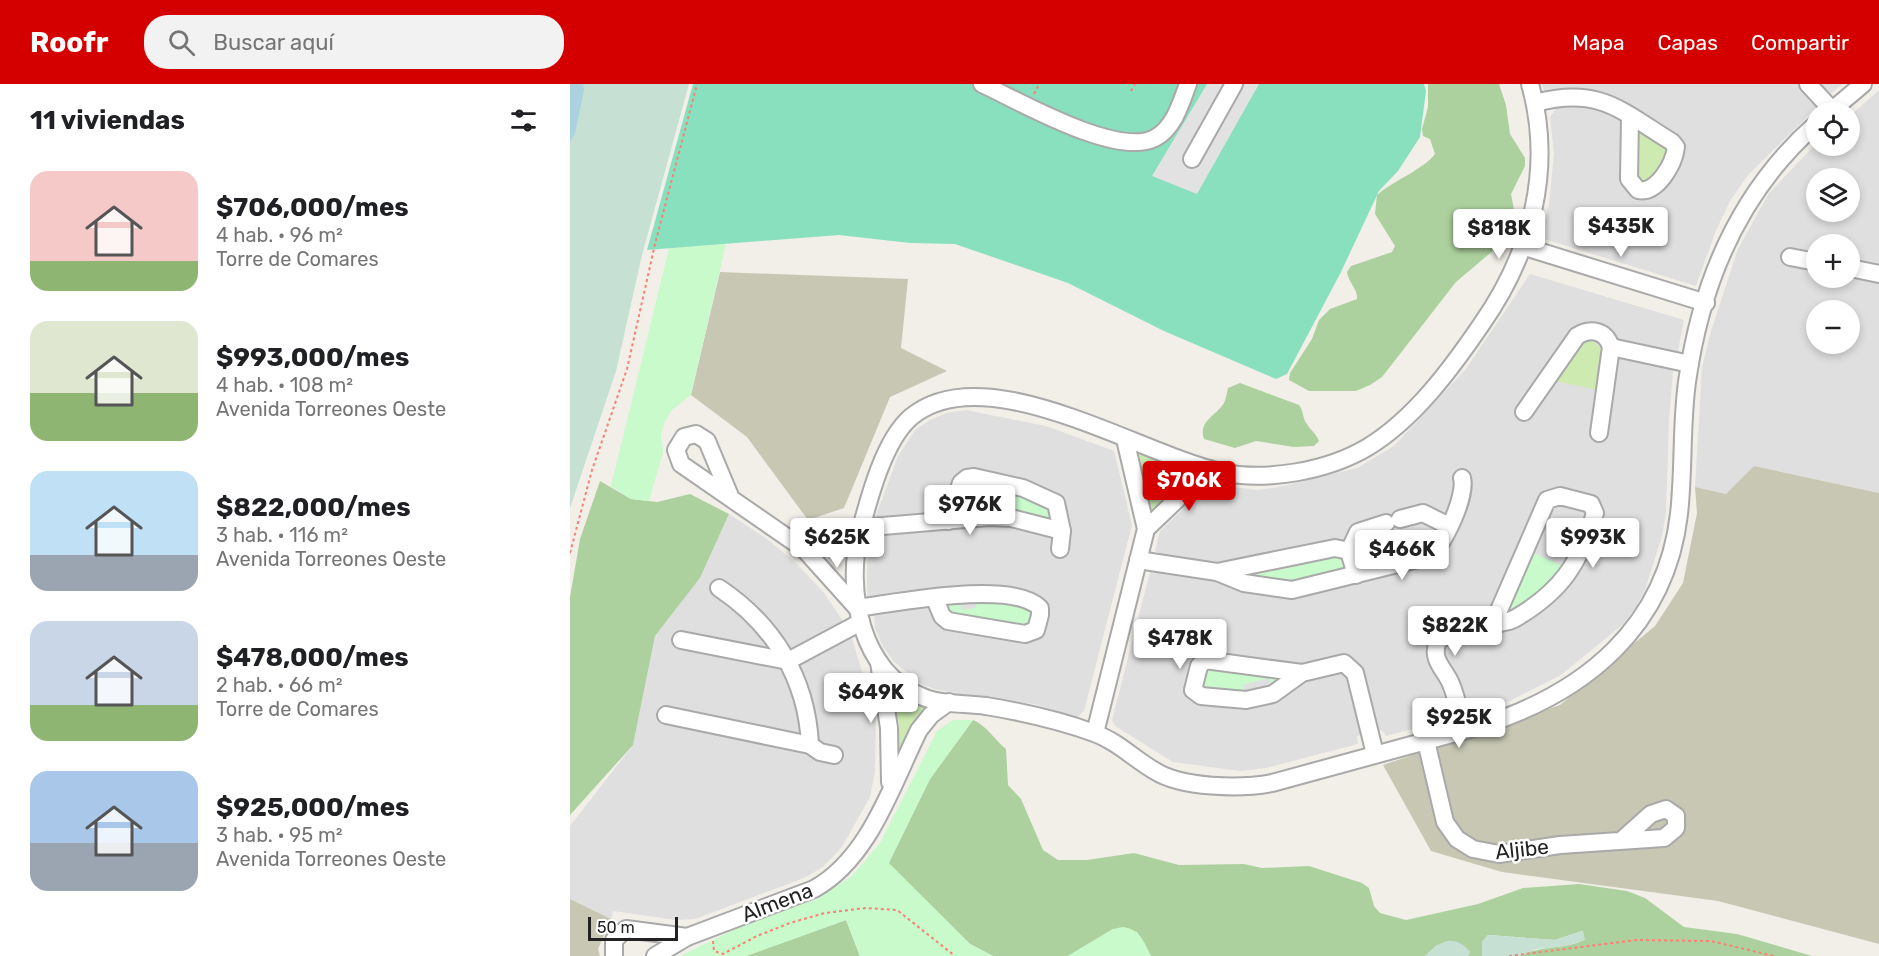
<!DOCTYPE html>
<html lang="es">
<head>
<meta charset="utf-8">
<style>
  body { margin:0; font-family:Rubik,sans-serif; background:#f2f2f2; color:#202124; height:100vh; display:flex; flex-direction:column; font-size:22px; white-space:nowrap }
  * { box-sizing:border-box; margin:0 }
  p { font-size:20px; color:#757577 }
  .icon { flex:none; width:33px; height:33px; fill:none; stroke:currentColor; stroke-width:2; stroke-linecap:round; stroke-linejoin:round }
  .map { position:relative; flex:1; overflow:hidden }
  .panel { display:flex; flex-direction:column; background:#fff; width:570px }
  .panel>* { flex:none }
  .buttons { position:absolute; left:1236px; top:18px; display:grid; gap:12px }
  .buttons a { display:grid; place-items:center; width:54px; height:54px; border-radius:50%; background:#fff; box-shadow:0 3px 9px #0003; font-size:30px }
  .scale { position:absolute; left:18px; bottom:15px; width:90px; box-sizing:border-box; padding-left:6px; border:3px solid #222; border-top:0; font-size:16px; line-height:21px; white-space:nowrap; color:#222; -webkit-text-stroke:4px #fff; paint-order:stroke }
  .price { position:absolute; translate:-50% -51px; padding:0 14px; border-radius:6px; background:#fff; color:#222; font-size:20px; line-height:39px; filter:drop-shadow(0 2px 3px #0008) }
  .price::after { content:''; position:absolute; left:50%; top:36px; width:18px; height:14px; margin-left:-9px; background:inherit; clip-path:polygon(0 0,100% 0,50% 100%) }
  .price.current { background:#d40000; color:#fff }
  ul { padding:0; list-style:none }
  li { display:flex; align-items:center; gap:18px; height:150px; padding:0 30px }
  li span { display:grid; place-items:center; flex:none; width:168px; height:120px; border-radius:18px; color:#555 }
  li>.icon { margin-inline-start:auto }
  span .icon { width:72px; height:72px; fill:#fffc; stroke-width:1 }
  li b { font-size:26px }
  h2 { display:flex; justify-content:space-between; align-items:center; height:72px; padding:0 30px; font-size:26px }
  header { display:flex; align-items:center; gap:36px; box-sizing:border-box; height:84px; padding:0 30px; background:#d40000; color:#fff }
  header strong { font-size:28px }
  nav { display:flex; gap:33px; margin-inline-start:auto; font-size:21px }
  .search { width:420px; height:54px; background:#f2f2f2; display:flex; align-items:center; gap:15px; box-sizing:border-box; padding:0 21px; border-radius:24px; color:#757577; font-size:22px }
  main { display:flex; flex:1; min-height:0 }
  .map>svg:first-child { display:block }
  .residential { fill:#e0dfdf; fill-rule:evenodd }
  .construction { fill:#c7c7b4 }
  .grass { fill:#cdebb0 }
  .forest { fill:#add19e }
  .wetland { fill:#c6e0d4 }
  .park { fill:#c8facc }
  .pitch { fill:#88e0be }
  .parking { fill:#e2e2e2 }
  .water { fill:#aad3df }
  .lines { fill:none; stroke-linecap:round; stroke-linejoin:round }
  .minor-casing { stroke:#a9a9a9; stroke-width:20 }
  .path { stroke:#fa8072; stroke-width:2; stroke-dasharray:3 3; stroke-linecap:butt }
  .minor { stroke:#fff; stroke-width:16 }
  .labels { text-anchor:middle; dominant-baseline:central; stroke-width:5; stroke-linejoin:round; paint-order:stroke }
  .street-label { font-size:21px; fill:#222; stroke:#fff }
</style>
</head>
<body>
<header>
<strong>Roofr</strong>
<div class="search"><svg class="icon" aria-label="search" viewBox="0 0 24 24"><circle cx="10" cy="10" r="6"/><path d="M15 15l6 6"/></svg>Buscar aquí</div>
<nav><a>Mapa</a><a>Capas</a><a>Compartir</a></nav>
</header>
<main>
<section class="panel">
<h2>11 viviendas<svg class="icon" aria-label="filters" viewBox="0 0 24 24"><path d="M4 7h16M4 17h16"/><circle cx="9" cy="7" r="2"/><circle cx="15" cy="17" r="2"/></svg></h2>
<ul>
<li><span style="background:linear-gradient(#f6c9c9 75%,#8fb573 0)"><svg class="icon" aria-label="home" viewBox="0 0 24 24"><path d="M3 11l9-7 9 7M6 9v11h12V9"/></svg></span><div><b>$706,000/mes</b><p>4 hab. · 96 m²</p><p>Torre de Comares</p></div></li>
<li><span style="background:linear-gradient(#dfe7d0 60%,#8fb573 0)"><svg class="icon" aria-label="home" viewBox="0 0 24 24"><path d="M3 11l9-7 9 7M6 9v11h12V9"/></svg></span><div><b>$993,000/mes</b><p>4 hab. · 108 m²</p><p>Avenida Torreones Oeste</p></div></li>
<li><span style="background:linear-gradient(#bfe0f5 70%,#9aa5b1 0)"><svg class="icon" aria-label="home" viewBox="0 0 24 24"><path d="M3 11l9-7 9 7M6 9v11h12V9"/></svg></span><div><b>$822,000/mes</b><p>3 hab. · 116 m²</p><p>Avenida Torreones Oeste</p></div></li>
<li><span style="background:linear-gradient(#c9d6e8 70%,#8fb573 0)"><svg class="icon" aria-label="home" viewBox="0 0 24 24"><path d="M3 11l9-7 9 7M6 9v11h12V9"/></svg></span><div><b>$478,000/mes</b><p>2 hab. · 66 m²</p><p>Torre de Comares</p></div></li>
<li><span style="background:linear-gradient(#a9c7e8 60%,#9aa5b1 0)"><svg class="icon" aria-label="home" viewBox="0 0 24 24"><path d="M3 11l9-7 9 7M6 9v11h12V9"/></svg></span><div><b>$925,000/mes</b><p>3 hab. · 95 m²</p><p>Avenida Torreones Oeste</p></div></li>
</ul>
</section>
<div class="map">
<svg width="1309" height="872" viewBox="0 0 1309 872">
  <rect width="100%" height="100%" fill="#f2efe9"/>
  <g class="residential">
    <polygon points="972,0 1273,0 1246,21 1246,24 1178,91 1160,117 1145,149 1126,202 971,154 979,120 984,70 980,33 985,26 981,8 974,7"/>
    <path d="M1309 6V409L1184 382 1156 410 1125 403 1132 283 1141 247 1168 165 1199 109 1243 63 1246 60 1280 62V32ZM1246 94H1280V128H1246ZM1246 160H1280V194H1246ZM1246 226H1280V260H1246Z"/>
    <polygon points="960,190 1114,236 1108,267 1104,267 1100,285 1103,287 1099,337 1096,429 1092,452 1075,506 1064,526 1052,541 991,591 940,617 901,630 894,621 879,626 880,635 816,652 812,646 787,652 788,660 696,684 670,687 603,678 545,642 542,636 580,488 586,489 591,470 585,467 590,447 639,400 687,406 709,403 787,384 824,362 895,286"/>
    <polygon points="396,326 476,342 544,367 562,441 514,627 507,633 464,620 368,606 353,601 324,578 313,563 305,544 303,516 297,514 297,478 301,453 307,452 311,434 306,432 328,372 345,346 360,336 376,329"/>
    <polygon points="159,430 197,455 227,480 254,509 273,537 269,542 276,554 282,554 306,635 305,687 300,713 272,763 253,783 234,794 125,835 106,836 43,827 41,835 0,815 0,742 63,661 85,552 130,494"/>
  </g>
  <g class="construction">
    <polygon points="150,188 338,195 331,264 377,287 320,313 274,424 238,436 177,353 121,311"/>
    <polygon points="1184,382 1309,409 1309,860 1148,817 932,788 861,767 813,681 990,621 1085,542 1113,499 1127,429 1125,403 1156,410"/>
    <polygon points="0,815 41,835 28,865 30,872 0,872"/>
  </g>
  <g class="grass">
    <polygon points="1070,46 1099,63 1079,98 1073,101 1064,96 1063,47"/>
    <polygon points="1014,253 1022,256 1033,266 1028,306 985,297"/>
    <polygon points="569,368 618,386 621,390 580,430 566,372"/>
    <polygon points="324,608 357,624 334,664 328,663 329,641"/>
  </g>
  <g class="forest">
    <path d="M858 0H929L936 21 940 50 955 74V82L941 110 945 131 941 147 932 159 886 198 812 293 800 301 786 307H739L719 296 720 289 742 255 749 236 760 225 787 215C788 205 778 198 777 188L781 182 822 168 825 162 805 130 807 111C823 97 854 85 865 70L860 55 853 52 852 45 858 23Z"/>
    <path d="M670 299 729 321C734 327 732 334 737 340 741 347 746 349 749 357L744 362 724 363 686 357 665 364 634 355C628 337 646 332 654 319 656 315 657 308 658 304Z"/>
    <polygon points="30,397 61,415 87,418 120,410 159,430 130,494 85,552 63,661 0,731 0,513 10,455"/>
    <path d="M403 636C416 641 425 656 436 665L438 701 451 715 473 766 488 776H517L564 769 609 781 674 780 692 784 739 782 792 799 799 804 804 822 810 829 836 836 908 820 953 804 1009 800 1057 807 1075 814 1114 843 1167 850 1242 872H949C970 861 993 866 1014 856L1012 847 985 856 918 851 912 858V872H898L900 867 867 861 855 872H581L567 848 543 845 498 872H423L400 860 318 779 360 695Z"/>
    <polygon points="276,836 290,872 176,872"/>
  </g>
  <g class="wetland">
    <polygon points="13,0 119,0 72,171 46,287 0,424 0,58 5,50"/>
    <polygon points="1013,847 1015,856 995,862 966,865 949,872 912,872 912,858 918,851 985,856"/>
    <path d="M877 857C888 856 893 860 900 868L898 872H855L867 861Z"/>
  </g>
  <g class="park">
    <polygon points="156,160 121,311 102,326 95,337 91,351 93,368 79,417 61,415 41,402 99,164"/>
    <polygon points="397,399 480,417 483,437 421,426 419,416 399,419 401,428 388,431"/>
    <polygon points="771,467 775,487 716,502 666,489 701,481 708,486 733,481 737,473"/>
    <polygon points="961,468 997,484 940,533 932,524"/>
    <polygon points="376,516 390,518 391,526 406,524 406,516 463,521 461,544 375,529"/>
    <polygon points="632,583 715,592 702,602 699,594 673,601 674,609 630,609"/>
    <polygon points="383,636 403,636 360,695 319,779 400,860 423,872 290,872 276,836 176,872 110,872 176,840 247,815 282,792 310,759 367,647"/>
    <path d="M553 843C570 845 574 858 581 872H498L543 845Z"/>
  </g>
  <polygon class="pitch" points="123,0 854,0 856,7 850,53 828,87 809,107 771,188 717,290 706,295 594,247 498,199 385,160 340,159 269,151 77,166"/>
  <polygon class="parking" points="637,0 689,0 627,110 582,92"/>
  <polygon class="water" points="0,0 13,0 14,6 5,50 0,58"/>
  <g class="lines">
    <g class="minor-casing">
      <g id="minor">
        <path d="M412 0C449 17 547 74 585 54 604 44 611 19 618 0"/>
        <path d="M960 0C984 85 961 170 911 241 881 285 844 335 798 363 758 387 696 398 651 388 569 370 415 271 341 333 314 356 299 414 290 448 275 505 291 591 353 613 372 621 395 619 416 622 452 628 489 636 524 649 547 657 564 675 585 687 612 704 670 705 702 699L911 642C1015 609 1096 543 1109 430 1114 386 1111 342 1117 298 1131 198 1170 107 1246 40"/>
        <polyline points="1238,0 1262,26"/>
        <path d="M965 19C1029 2 1050 26 1102 58L1106 63C1104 80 1087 110 1068 106L1059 95 1060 32"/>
        <polyline points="1260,28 1293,0"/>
        <polyline points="622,75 664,0"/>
        <polyline points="955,163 1136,219"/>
        <polyline points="1220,173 1246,178"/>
        <polyline points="1280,184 1309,190"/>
        <polyline points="1041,263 1120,280"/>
        <path d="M954 328 1007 252C1021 243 1036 247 1041 263L1029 349"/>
        <path d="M160 412 137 357 126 350 114 353 106 366 111 380 234 465 287 524C326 519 442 495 470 524V531L466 546 455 550 378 537 372 532 365 515"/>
        <polyline points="830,435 853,429 879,442"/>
        <polyline points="378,437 391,399 397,394 404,393 453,404 486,419 492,447 490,465"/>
        <polyline points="576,445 639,385"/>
        <polyline points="234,465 265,461 301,443 419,433 441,434 492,447"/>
        <path d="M568 476 647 488 674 499 722 506 856 473C873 466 897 411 892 394"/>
        <polyline points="647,488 765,464 779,467"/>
        <polyline points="786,491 779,467 788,448 816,439"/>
        <path d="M149 504C203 540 237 594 240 661"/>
        <polyline points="111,556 218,577 291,538"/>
        <polyline points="309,578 319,644 320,698"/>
        <polyline points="732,589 635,576 629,582 623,606 631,612 676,616 703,610 732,589 774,579 785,589 805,670"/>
        <polyline points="96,631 240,661 250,668 264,671"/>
        <path d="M894 646C890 631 887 614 881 600 875 585 860 576 868 557L877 551 939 537 944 535C991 508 1010 479 1025 429L1021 420 990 412 977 416 923 540"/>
        <polyline points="525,649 576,445 555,355"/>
        <polyline points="856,657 875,738 887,755 903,765 929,770 990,761 1094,754 1106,744 1106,732 1096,725 1081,730 1052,756"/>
        <polyline points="44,872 44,856 56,845 117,853"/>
        <path d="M85 872 117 853 244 805C300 774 322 700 349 646L361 631 379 618"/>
      </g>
    </g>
    <g class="path">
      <polyline points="561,7 565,0"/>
      <polyline points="464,10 469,0"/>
      <polyline points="0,469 22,386 57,285 85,160 127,0"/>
      <polyline points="143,857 144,867 153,870 187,852 220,839 255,829 296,824 327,826 385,872"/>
      <polyline points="939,872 1067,856 1141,857 1204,872"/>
    </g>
    <use href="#minor" class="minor"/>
  </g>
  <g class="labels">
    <g class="street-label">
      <text transform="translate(952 765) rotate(-6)">Aljibe</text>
      <text transform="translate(207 818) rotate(-21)">Almena</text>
    </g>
  </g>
</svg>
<div class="buttons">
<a><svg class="icon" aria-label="locate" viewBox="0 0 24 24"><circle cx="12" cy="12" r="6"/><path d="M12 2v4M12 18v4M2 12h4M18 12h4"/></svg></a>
<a><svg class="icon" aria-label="layers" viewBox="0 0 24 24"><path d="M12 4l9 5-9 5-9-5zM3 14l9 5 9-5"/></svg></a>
<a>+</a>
<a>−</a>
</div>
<div class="scale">50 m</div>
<b class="price" style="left:1051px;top:174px">$435K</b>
<b class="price" style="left:929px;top:176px">$818K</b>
<b class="price current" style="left:619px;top:428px">$706K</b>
<b class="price" style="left:400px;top:452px">$976K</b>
<b class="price" style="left:267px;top:485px">$625K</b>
<b class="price" style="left:1023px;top:485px">$993K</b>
<b class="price" style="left:832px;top:497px">$466K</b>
<b class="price" style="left:885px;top:573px">$822K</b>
<b class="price" style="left:610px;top:586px">$478K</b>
<b class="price" style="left:301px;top:640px">$649K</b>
<b class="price" style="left:889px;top:665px">$925K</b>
</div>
</main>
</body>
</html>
